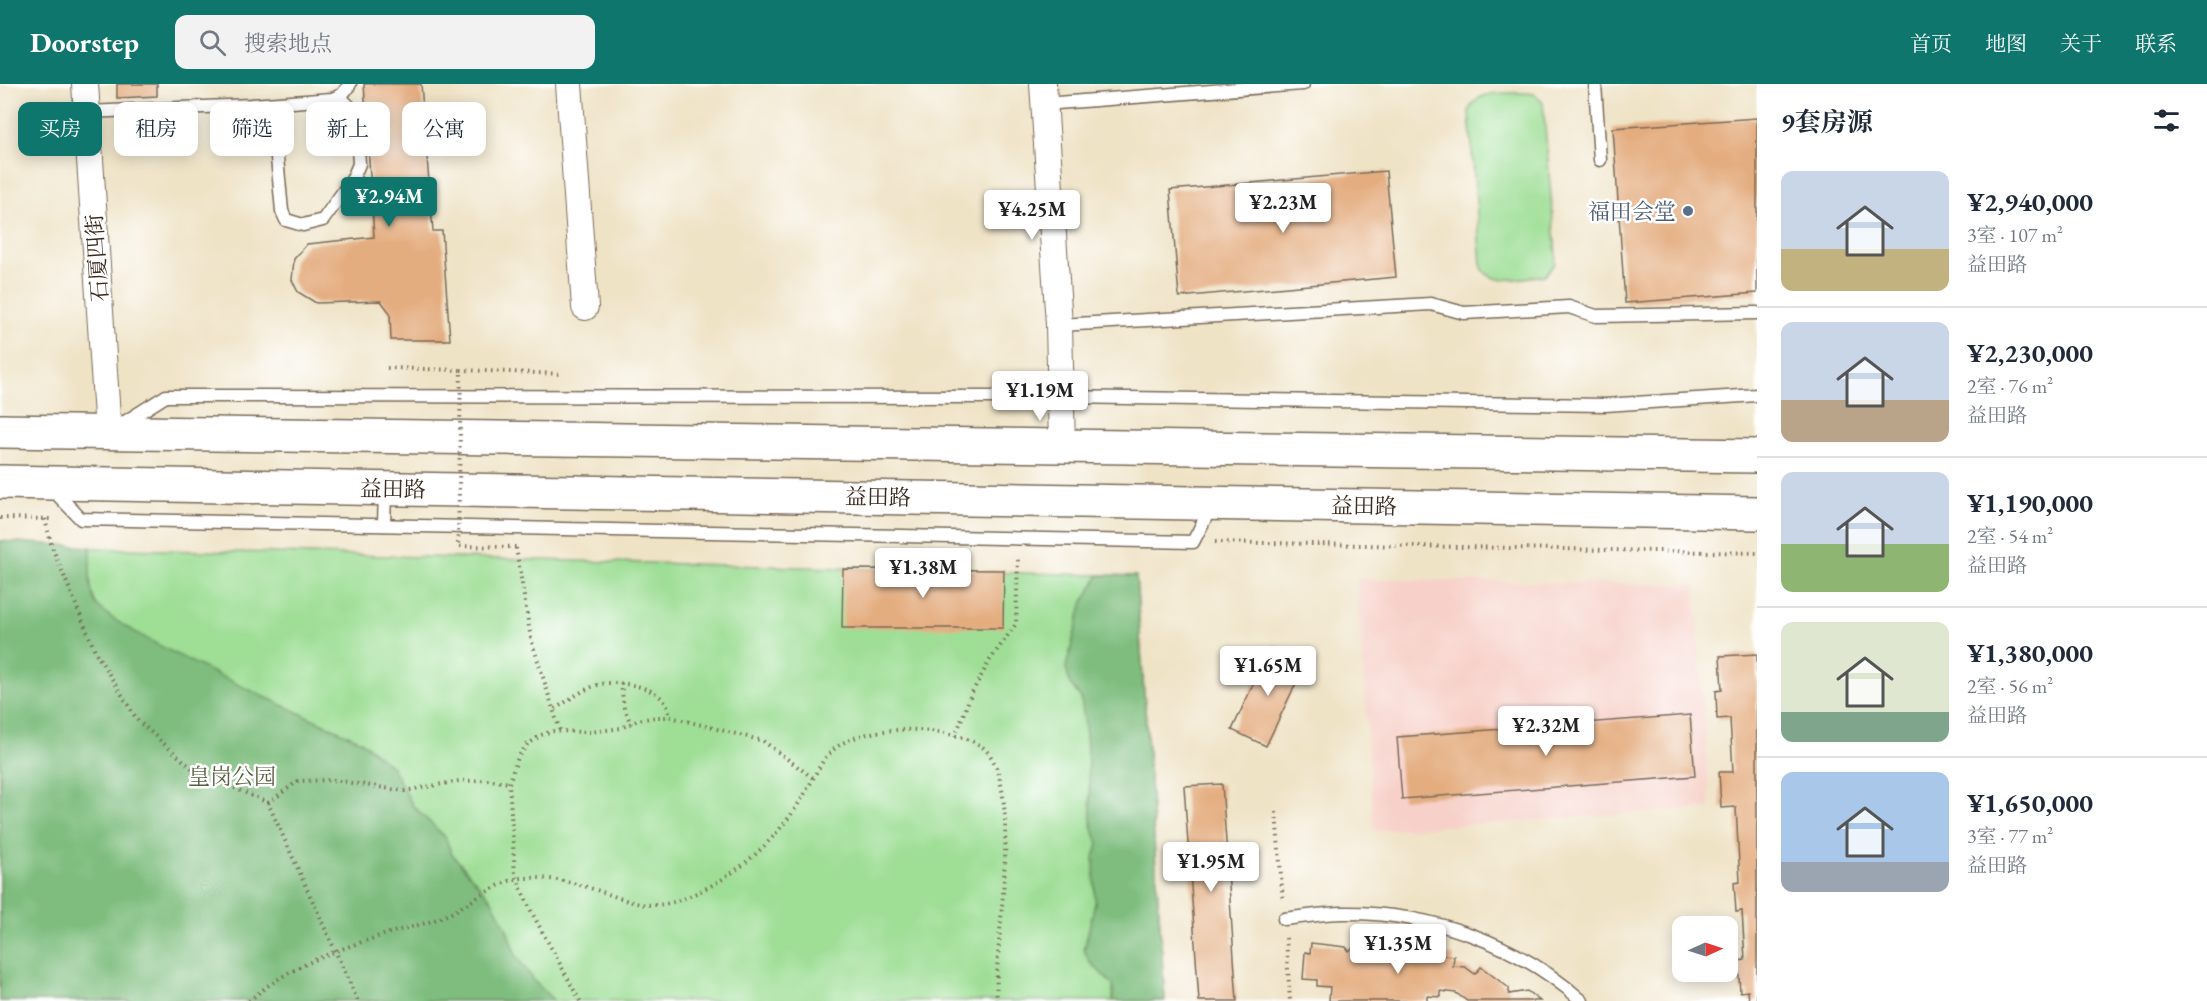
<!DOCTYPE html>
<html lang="zh">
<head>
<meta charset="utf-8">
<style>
  body { margin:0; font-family:"EB Garamond","Noto Serif SC",serif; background:#f2f2f3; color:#1f2937; height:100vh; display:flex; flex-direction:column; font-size:22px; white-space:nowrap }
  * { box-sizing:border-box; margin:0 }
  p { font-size:20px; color:#747a83 }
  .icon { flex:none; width:33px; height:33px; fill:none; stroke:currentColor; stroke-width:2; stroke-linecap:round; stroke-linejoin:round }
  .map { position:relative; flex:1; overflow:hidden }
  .details { display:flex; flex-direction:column; background:#fff; width:450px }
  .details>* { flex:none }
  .top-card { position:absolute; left:18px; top:18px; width:570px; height:54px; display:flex; gap:12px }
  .needle { width:39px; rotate:87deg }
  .tools { position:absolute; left:1672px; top:832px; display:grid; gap:12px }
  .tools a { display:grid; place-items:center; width:66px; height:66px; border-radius:12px; background:#fff; box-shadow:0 3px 15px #0003; font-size:30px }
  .price { position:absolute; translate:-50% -51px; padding:0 14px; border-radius:6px; background:#fff; color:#222; font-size:20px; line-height:39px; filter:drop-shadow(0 2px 3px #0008) }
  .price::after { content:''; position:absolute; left:50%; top:36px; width:18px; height:14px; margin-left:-9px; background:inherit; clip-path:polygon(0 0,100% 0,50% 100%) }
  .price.selected { background:#0f766e; color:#fff }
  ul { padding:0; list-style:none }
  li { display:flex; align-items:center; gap:18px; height:150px; padding:0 24px }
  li+li { border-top:2px solid #e0e1e3 }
  li span { display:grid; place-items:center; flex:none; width:168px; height:120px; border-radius:12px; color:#555 }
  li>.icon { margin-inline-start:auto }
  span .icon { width:72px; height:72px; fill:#fffc; stroke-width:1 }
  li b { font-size:26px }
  h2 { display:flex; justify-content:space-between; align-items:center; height:72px; padding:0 24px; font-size:26px }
  .tag { padding:0 21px; border-radius:12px; background:#fff; box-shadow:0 3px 15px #0003; font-size:21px; line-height:54px }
  .tag.selected { background:#0f766e; color:#fff }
  header { display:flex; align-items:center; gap:36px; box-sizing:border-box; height:84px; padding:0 30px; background:#0f766e; color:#fff }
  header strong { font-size:28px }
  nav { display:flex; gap:33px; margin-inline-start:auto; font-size:21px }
  .search { width:420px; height:54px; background:#f2f2f3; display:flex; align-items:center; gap:15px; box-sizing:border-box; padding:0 21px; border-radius:12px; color:#747a83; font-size:22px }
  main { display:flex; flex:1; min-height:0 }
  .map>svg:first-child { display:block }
  .built { fill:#f7d1c9 }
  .green { fill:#9ede95; stroke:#6c845a; stroke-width:1.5 }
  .forest { fill:#7ebd7e; stroke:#5c744e; stroke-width:1.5 }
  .building { fill:#e4ad80 }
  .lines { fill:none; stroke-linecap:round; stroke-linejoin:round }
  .service-casing { stroke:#7a6b59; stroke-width:15 }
  .minor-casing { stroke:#7a6b59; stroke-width:28 }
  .primary-casing { stroke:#7a6b59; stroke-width:36 }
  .path { stroke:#7a6b59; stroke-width:4; stroke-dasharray:1.5 4.5; stroke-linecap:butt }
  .service { stroke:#fff; stroke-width:12 }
  .minor { stroke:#fff; stroke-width:26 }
  .primary { stroke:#fff; stroke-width:33 }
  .path-bridge { stroke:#7a6b59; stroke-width:4; stroke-dasharray:1.5 4.5; stroke-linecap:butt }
  .service-dot { fill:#5c6f8a; stroke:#fff; stroke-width:2 }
  .labels { text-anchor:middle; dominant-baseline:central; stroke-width:5; stroke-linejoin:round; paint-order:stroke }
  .service-label { font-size:22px; fill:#4e5e75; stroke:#fff; text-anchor:end }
  .street-label { font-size:22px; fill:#3b2a1e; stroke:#fff }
  .park-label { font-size:22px; fill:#596042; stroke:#fff }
</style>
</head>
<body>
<header>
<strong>Doorstep</strong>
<div class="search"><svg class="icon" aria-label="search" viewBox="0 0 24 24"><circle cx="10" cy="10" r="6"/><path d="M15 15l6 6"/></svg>搜索地点</div>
<nav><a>首页</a><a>地图</a><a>关于</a><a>联系</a></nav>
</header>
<main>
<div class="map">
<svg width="1757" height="917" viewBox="0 0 1757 917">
  <rect width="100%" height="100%" fill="#fff"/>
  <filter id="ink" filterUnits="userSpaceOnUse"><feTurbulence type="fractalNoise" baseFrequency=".0167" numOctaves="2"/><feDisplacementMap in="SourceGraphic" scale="12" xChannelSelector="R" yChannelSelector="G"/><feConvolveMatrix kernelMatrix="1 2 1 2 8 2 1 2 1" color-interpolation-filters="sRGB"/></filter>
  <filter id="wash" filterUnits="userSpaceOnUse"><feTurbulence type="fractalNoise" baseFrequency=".008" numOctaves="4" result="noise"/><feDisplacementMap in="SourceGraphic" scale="24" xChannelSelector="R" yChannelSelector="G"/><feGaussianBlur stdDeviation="1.35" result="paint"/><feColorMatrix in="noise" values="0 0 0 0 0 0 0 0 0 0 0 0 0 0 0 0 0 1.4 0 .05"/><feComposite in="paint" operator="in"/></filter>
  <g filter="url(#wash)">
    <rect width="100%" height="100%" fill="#efe3c6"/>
    <polygon class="built" points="1357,495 1695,501 1710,724 1374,747"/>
    <g class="green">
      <path d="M1527 9 1535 10 1543 19 1556 171 1555 180 1545 191C1525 193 1487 205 1481 180L1469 27C1476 4 1507 10 1527 9Z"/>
      <polygon points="0,457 52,463 1136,492 1165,917 0,917"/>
    </g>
    <g class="forest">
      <path d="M0 457 91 463C90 480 88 502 95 518 108 546 321 638 361 657L392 683 413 722 445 753 452 770 491 815 506 843 516 872 535 898 554 917H0Z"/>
      <polygon points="1099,491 1136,492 1165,917 1113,917 1113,901 1090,878 1084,866 1095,819 1094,774 1098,759 1092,743 1086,651 1081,614 1070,600 1066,583 1082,521"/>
    </g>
    <g id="blocks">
      <g class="building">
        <polygon points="117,0 157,0 157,12 117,14"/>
        <polygon points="364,0 421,0 433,147 442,147 450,256 391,256 390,229 381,217 316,219 298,208 292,196 294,175 307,160 374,153"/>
        <polygon points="1757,34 1757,209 1625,219 1613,44"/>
        <polygon points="1386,87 1396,193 1179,213 1170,106"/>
        <polygon points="843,485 1004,486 1003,544 842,544"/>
        <polygon points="1270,564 1305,580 1266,662 1232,646"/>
        <polygon points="1757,570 1757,917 1749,917 1748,907 1740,908 1738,877 1745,876 1742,827 1736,828 1734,799 1740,798 1736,723 1721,724 1719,688 1733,688 1730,634 1717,635 1716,607 1722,606 1720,572"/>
        <polygon points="1690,631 1695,692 1402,715 1397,653"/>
        <polygon points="1222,700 1237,917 1199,917 1184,702"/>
        <polygon points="1363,856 1404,859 1415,873 1419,869 1454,872 1453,882 1465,883 1475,890 1481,883 1509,904 1509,910 1527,907 1540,917 1467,917 1456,909 1441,907 1441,913 1427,912 1427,917 1329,917 1330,903 1317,902 1317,896 1303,895 1305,868 1310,869 1311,859 1346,863 1349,867"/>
      </g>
    </g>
  </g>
  <g filter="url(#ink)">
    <use href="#blocks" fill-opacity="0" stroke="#7a6b59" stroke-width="1.5"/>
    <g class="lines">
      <g class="service-casing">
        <g id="service">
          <polyline points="1595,0 1600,76"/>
          <polyline points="272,20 282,127 286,136 303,141 323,136 353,94 359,80 356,29 339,12"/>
          <polyline points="1044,20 1303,0"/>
          <polyline points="87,28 251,21 332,15 342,11 350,0"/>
          <polyline points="1059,241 1431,220 1464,229 1569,223 1596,232 1757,229"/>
          <polyline points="120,341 166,312 1061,313 1605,321 1757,311"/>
          <polyline points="51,404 81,435 1193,458 1211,423"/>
          <polyline points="384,441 385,406"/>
          <path d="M1284 835C1304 833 1324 829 1343 829 1430 828 1518 859 1582 917"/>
        </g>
      </g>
      <g class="minor-casing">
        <g id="minor">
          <polyline points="85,0 108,348"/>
          <polyline points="569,0 585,223"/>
          <polyline points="1043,0 1059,241 1062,362"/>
        </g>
      </g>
      <g class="primary-casing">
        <g id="primary">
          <polyline points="0,347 1757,372"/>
          <polyline points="0,398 1757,429"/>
        </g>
      </g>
      <g class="path">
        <polyline points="461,286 562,290"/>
        <polyline points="0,434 53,435"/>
        <polyline points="45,435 52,463 96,569 138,637 194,686 268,719 358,917"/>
        <polyline points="1215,458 1757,469"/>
        <polyline points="516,464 531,555 560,647"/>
        <polyline points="621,599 624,624 631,640"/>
        <path d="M555 625C569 616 584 604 601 600 623 596 672 604 669 634"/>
        <polyline points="955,653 971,610 990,576 1016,540 1018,474"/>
        <polyline points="268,719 298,697 333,696 404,707 459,697 491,696 509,699"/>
        <polyline points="1276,728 1283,817"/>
        <polyline points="1286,854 1290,917"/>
        <path d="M249 917C287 882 344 863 393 848 410 843 429 839 445 832 467 822 502 794 524 794 547 793 569 797 590 804 627 815 645 830 685 814 737 793 775 758 804 711 813 697 818 681 830 669 859 638 943 641 978 660 1029 688 992 863 997 917"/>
        <polyline points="580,917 530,825 515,790 509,699 518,673 527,661 541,651 552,647 591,648 621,644 638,636 656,633 671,633 763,657 813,694"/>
      </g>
      <use href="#service" class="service"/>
      <use href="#minor" class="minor"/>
      <use href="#primary" class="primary"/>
      <polyline class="path-bridge" points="387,284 461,286 458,462 516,463"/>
    </g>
  </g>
  <circle class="service-dot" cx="1688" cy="127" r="6"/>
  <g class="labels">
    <g class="service-label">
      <text x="1676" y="127">福田会堂</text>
    </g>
    <g class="street-label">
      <text transform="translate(97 174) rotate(-94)">石厦四街</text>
      <text transform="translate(393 405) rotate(1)">益田路</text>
      <text transform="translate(878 413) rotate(1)">益田路</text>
      <text transform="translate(1364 422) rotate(1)">益田路</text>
    </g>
    <g class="park-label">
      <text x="232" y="692">皇岗公园</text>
    </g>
  </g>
</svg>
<div class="tools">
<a><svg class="needle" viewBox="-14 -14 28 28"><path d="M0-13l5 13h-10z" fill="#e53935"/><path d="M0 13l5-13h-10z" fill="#747a83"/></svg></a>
</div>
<b class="price selected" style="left:389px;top:144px">¥2.94M</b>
<b class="price" style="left:1283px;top:150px">¥2.23M</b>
<b class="price" style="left:1032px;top:157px">¥4.25M</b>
<b class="price" style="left:1040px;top:338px">¥1.19M</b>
<b class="price" style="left:923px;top:515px">¥1.38M</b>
<b class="price" style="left:1268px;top:613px">¥1.65M</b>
<b class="price" style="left:1546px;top:673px">¥2.32M</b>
<b class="price" style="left:1211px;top:809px">¥1.95M</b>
<b class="price" style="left:1398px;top:891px">¥1.35M</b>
<div class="top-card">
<a class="tag selected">买房</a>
<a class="tag">租房</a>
<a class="tag">筛选</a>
<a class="tag">新上</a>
<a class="tag">公寓</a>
</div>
</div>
<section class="details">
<h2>9套房源<svg class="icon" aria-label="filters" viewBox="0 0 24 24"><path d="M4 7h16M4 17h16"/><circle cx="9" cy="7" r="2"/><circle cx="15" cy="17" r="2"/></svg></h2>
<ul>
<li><span style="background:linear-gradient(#c9d6e8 65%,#c2b280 0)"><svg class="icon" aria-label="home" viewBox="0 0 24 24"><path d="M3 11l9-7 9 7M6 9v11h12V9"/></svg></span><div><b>¥2,940,000</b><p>3室 · 107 m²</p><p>益田路</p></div></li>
<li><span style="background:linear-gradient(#c9d6e8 65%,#b9a48a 0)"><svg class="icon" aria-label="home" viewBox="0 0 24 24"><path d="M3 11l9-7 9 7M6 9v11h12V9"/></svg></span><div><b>¥2,230,000</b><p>2室 · 76 m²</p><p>益田路</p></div></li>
<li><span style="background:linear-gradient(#c9d6e8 60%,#8fb573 0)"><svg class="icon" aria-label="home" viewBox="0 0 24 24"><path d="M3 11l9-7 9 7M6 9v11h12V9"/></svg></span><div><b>¥1,190,000</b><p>2室 · 54 m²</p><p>益田路</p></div></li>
<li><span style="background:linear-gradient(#dfe7d0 75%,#7fa58c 0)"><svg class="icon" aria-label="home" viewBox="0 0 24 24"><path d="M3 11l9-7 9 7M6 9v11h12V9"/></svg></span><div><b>¥1,380,000</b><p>2室 · 56 m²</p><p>益田路</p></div></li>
<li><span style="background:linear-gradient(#a9c7e8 75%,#9aa5b1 0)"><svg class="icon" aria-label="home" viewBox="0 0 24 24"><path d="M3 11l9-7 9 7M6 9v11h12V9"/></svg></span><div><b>¥1,650,000</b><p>3室 · 77 m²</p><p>益田路</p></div></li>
</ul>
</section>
</main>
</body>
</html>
